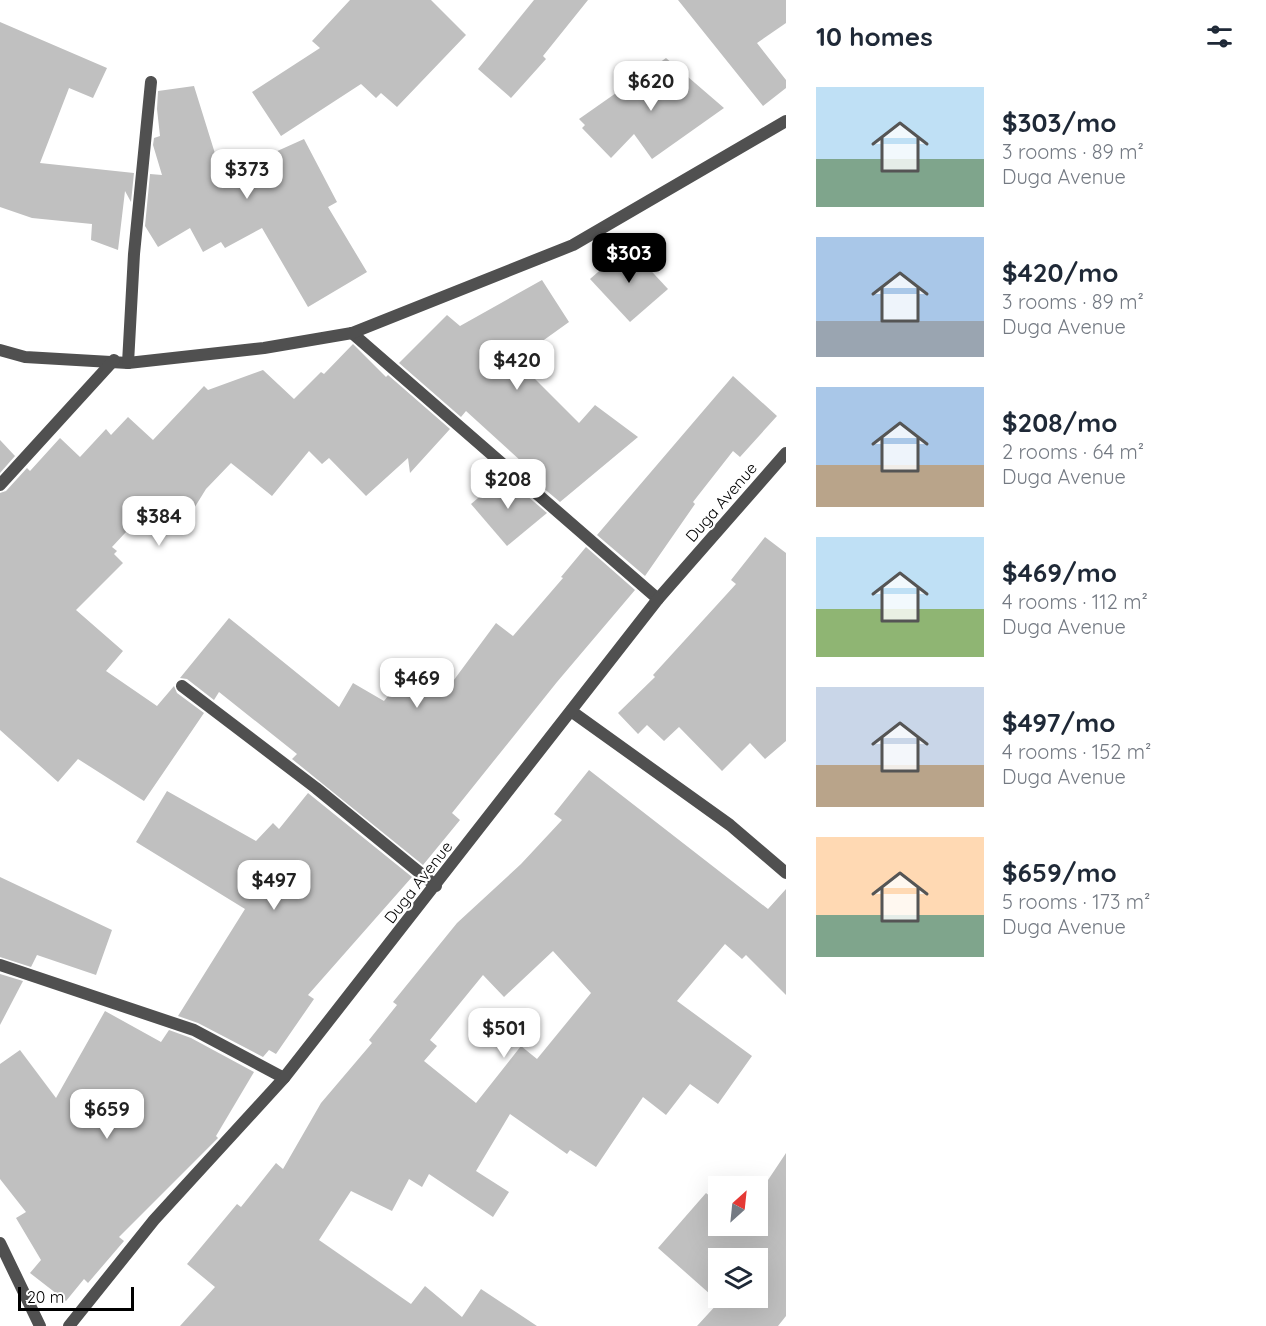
<!DOCTYPE html>
<html lang="en">
<head>
<meta charset="utf-8">
<style>
  body { margin:0; font-family:Quicksand,sans-serif; background:#f2f2f3; color:#1f2937; height:100vh; display:flex; flex-direction:column; font-size:22px; white-space:nowrap }
  * { box-sizing:border-box; margin:0 }
  p { font-size:20px; color:#747a83 }
  .icon { flex:none; width:33px; height:33px; fill:none; stroke:currentColor; stroke-width:2; stroke-linecap:round; stroke-linejoin:round }
  .map { position:relative; flex:1; overflow:hidden }
  .drawer { display:flex; flex-direction:column; background:#fff; width:480px }
  .drawer>* { flex:none }
  .needle { width:39px; rotate:27deg }
  .buttons { position:absolute; left:708px; top:1176px; display:grid; gap:12px }
  .buttons a { display:grid; place-items:center; width:60px; height:60px; border-radius:0px; background:#fff; box-shadow:0 6px 24px #0002; font-size:30px }
  .scale { position:absolute; left:18px; bottom:15px; width:116px; box-sizing:border-box; padding-left:6px; border:3px solid #000; border-top:0; font-size:16px; line-height:21px; white-space:nowrap; color:#000; -webkit-text-stroke:4px #fff; paint-order:stroke }
  .price { position:absolute; translate:-50% -51px; padding:0 14px; border-radius:12px; background:#fff; color:#222; font-size:20px; line-height:39px; filter:drop-shadow(0 2px 3px #0008) }
  .price::after { content:''; position:absolute; left:50%; top:36px; width:18px; height:14px; margin-left:-9px; background:inherit; clip-path:polygon(0 0,100% 0,50% 100%) }
  .price.selected { background:#000; color:#fff }
  ul { padding:0; list-style:none }
  li { display:flex; align-items:center; gap:18px; height:150px; padding:0 30px }
  li span { display:grid; place-items:center; flex:none; width:168px; height:120px; border-radius:0px; color:#555 }
  li>.icon { margin-inline-start:auto }
  span .icon { width:72px; height:72px; fill:#fffc; stroke-width:1 }
  li b { font-size:26px }
  h2 { display:flex; justify-content:space-between; align-items:center; height:72px; padding:0 30px; font-size:26px }
  main { display:flex; flex:1; min-height:0 }
  .map>svg:first-child { display:block }
  .building { fill:#c0c0c0; fill-rule:evenodd }
  .lines { fill:none; stroke-linecap:round; stroke-linejoin:round }
  .street { stroke:#505050; stroke-width:12 }
  .labels { text-anchor:middle; dominant-baseline:central; stroke-width:4.5; stroke-linejoin:round; paint-order:stroke }
  .street-label { font-size:16px; fill:#000; stroke:#fff }
</style>
</head>
<body>
<main>
<div class="map">
<svg width="786" height="1326" viewBox="0 0 786 1326">
  <rect width="100%" height="100%" fill="#fff"/>
  <g class="building">
    <polygon points="350,0 431,0 466,35 397,107 381,93 376,98 361,84 281,136 252,92 320,48 312,41"/>
    <polygon points="534,0 588,0 543,56 546,59 511,98 478,69"/>
    <polygon points="678,0 786,0 786,23 757,43 786,80 786,88 763,106"/>
    <polygon points="0,22 107,68 93,98 69,88 40,163 134,173 131,202 125,191 118,250 91,240 92,224 32,218 0,207"/>
    <polygon points="666,58 724,108 652,159 634,134 611,158 582,128 585,125 579,119"/>
    <polygon points="194,86 222,176 304,139 337,202 328,207 367,272 308,307 262,228 225,248 221,242 203,252 190,228 158,247 145,226 150,174 162,175 153,145 154,138 160,136 157,109 158,91"/>
    <polygon points="628,246 668,289 630,322 590,279"/>
    <polygon points="542,280 569,322 516,360 579,423 595,405 638,437 560,502 517,466 522,462 466,411 461,417 399,363 447,315 460,326"/>
    <polygon points="353,344 386,377 388,375 450,429 410,473 408,458 366,496 329,458 322,464 309,451 272,496 231,463 206,489 185,523 153,503 112,547 117,551 114,554 123,563 76,610 123,651 106,671 157,706 174,686 177,693 204,713 144,801 78,759 58,782 0,730 0,493 6,491 27,468 30,471 60,438 80,457 106,429 111,435 128,417 153,440 204,386 208,390 263,370 294,399 321,372 324,374"/>
    <polygon points="733,376 777,416 740,457 733,451 693,502 695,504 645,576 597,535"/>
    <polygon points="0,440 15,456 0,473"/>
    <polygon points="504,476 547,513 507,546 471,504"/>
    <polygon points="765,537 786,553 786,741 765,759 750,743 722,771 679,727 664,741 647,725 638,734 618,713 655,677 653,675 736,584 731,580"/>
    <polygon points="586,547 635,590 557,682 452,813 460,820 423,865 292,759 297,754 219,692 214,700 187,679 180,678 229,618 339,707 353,683 384,701 416,661 448,688 496,623 513,636 563,578 561,577"/>
    <path d="M589 770 768 909 786 889V995L746 955 742 959 725 944 677 1001 752 1056 718 1104 690 1084 666 1115 643 1097 596 1167 570 1150 567 1154 510 1114 476 1171 509 1192 493 1217 429 1174 422 1187 409 1179 392 1211 351 1191 319 1240 411 1304 425 1286 462 1317 481 1289 537 1326H180L215 1287 187 1264 237 1204 241 1207 276 1163 283 1169 321 1103 372 1043 369 1040 397 1005 393 1002 457 923 521 864 562 820 554 814ZM553 951 591 993 537 1059 521 1046 476 1103 424 1061 437 1046 430 1040 483 975 504 997Z"/>
    <polygon points="167,791 256,841 273,823 279,829 308,793 412,877 308,995 314,999 276,1054 269,1050 263,1057 198,1023 178,1016 245,909 136,842"/>
    <polygon points="0,877 112,930 96,975 37,955 31,967 0,957"/>
    <polygon points="0,974 23,981 0,1025"/>
    <polygon points="105,1011 161,1042 169,1030 191,1038 254,1072 216,1136 218,1138 119,1237 124,1241 88,1283 84,1279 66,1301 30,1273 41,1260 16,1218 26,1212 0,1179 0,1064 20,1050 56,1098"/>
    <path d="M786 1153V1316L778 1326H697L719 1302 658 1248 706 1193 718 1203V1226H758V1195ZM718 1258H758V1298H718Z"/>
  </g>
  <g class="lines">
    <g class="street">
      <polyline points="352,333 658,599"/>
      <polyline points="0,350 25,357 128,363 264,348 352,333 573,245 786,121"/>
      <polyline points="128,363 134,254 151,82"/>
      <polyline points="0,485 114,360"/>
      <polyline points="182,686 316,788 436,886"/>
      <polyline points="571,711 730,825 786,873"/>
      <polyline points="0,965 194,1030 284,1078"/>
      <polyline points="0,1243 40,1326"/>
      <polyline points="69,1326 154,1220 284,1078 658,599 786,453"/>
    </g>
  </g>
  <g class="labels">
    <g class="street-label">
      <text transform="translate(721 502) rotate(-49)">Duga Avenue</text>
      <text transform="translate(418 882) rotate(-52)">Duga Avenue</text>
    </g>
  </g>
</svg>
<div class="buttons">
<a><svg class="needle" viewBox="-14 -14 28 28"><path d="M0-13l5 13h-10z" fill="#e53935"/><path d="M0 13l5-13h-10z" fill="#747a83"/></svg></a>
<a><svg class="icon" aria-label="layers" viewBox="0 0 24 24"><path d="M12 4l9 5-9 5-9-5zM3 14l9 5 9-5"/></svg></a>
</div>
<div class="scale">20 m</div>
<b class="price" style="left:651px;top:112px">$620</b>
<b class="price" style="left:247px;top:200px">$373</b>
<b class="price selected" style="left:629px;top:284px">$303</b>
<b class="price" style="left:517px;top:391px">$420</b>
<b class="price" style="left:508px;top:510px">$208</b>
<b class="price" style="left:159px;top:547px">$384</b>
<b class="price" style="left:417px;top:709px">$469</b>
<b class="price" style="left:274px;top:911px">$497</b>
<b class="price" style="left:504px;top:1059px">$501</b>
<b class="price" style="left:107px;top:1140px">$659</b>
</div>
<section class="drawer">
<h2>10 homes<svg class="icon" aria-label="filters" viewBox="0 0 24 24"><path d="M4 7h16M4 17h16"/><circle cx="9" cy="7" r="2"/><circle cx="15" cy="17" r="2"/></svg></h2>
<ul>
<li><span style="background:linear-gradient(#bfe0f5 60%,#7fa58c 0)"><svg class="icon" aria-label="home" viewBox="0 0 24 24"><path d="M3 11l9-7 9 7M6 9v11h12V9"/></svg></span><div><b>$303/mo</b><p>3 rooms · 89 m²</p><p>Duga Avenue</p></div></li>
<li><span style="background:linear-gradient(#a9c7e8 70%,#9aa5b1 0)"><svg class="icon" aria-label="home" viewBox="0 0 24 24"><path d="M3 11l9-7 9 7M6 9v11h12V9"/></svg></span><div><b>$420/mo</b><p>3 rooms · 89 m²</p><p>Duga Avenue</p></div></li>
<li><span style="background:linear-gradient(#a9c7e8 65%,#b9a48a 0)"><svg class="icon" aria-label="home" viewBox="0 0 24 24"><path d="M3 11l9-7 9 7M6 9v11h12V9"/></svg></span><div><b>$208/mo</b><p>2 rooms · 64 m²</p><p>Duga Avenue</p></div></li>
<li><span style="background:linear-gradient(#bfe0f5 60%,#8fb573 0)"><svg class="icon" aria-label="home" viewBox="0 0 24 24"><path d="M3 11l9-7 9 7M6 9v11h12V9"/></svg></span><div><b>$469/mo</b><p>4 rooms · 112 m²</p><p>Duga Avenue</p></div></li>
<li><span style="background:linear-gradient(#c9d6e8 65%,#b9a48a 0)"><svg class="icon" aria-label="home" viewBox="0 0 24 24"><path d="M3 11l9-7 9 7M6 9v11h12V9"/></svg></span><div><b>$497/mo</b><p>4 rooms · 152 m²</p><p>Duga Avenue</p></div></li>
<li><span style="background:linear-gradient(#ffd9b3 65%,#7fa58c 0)"><svg class="icon" aria-label="home" viewBox="0 0 24 24"><path d="M3 11l9-7 9 7M6 9v11h12V9"/></svg></span><div><b>$659/mo</b><p>5 rooms · 173 m²</p><p>Duga Avenue</p></div></li>
</ul>
</section>
</main>
</body>
</html>
